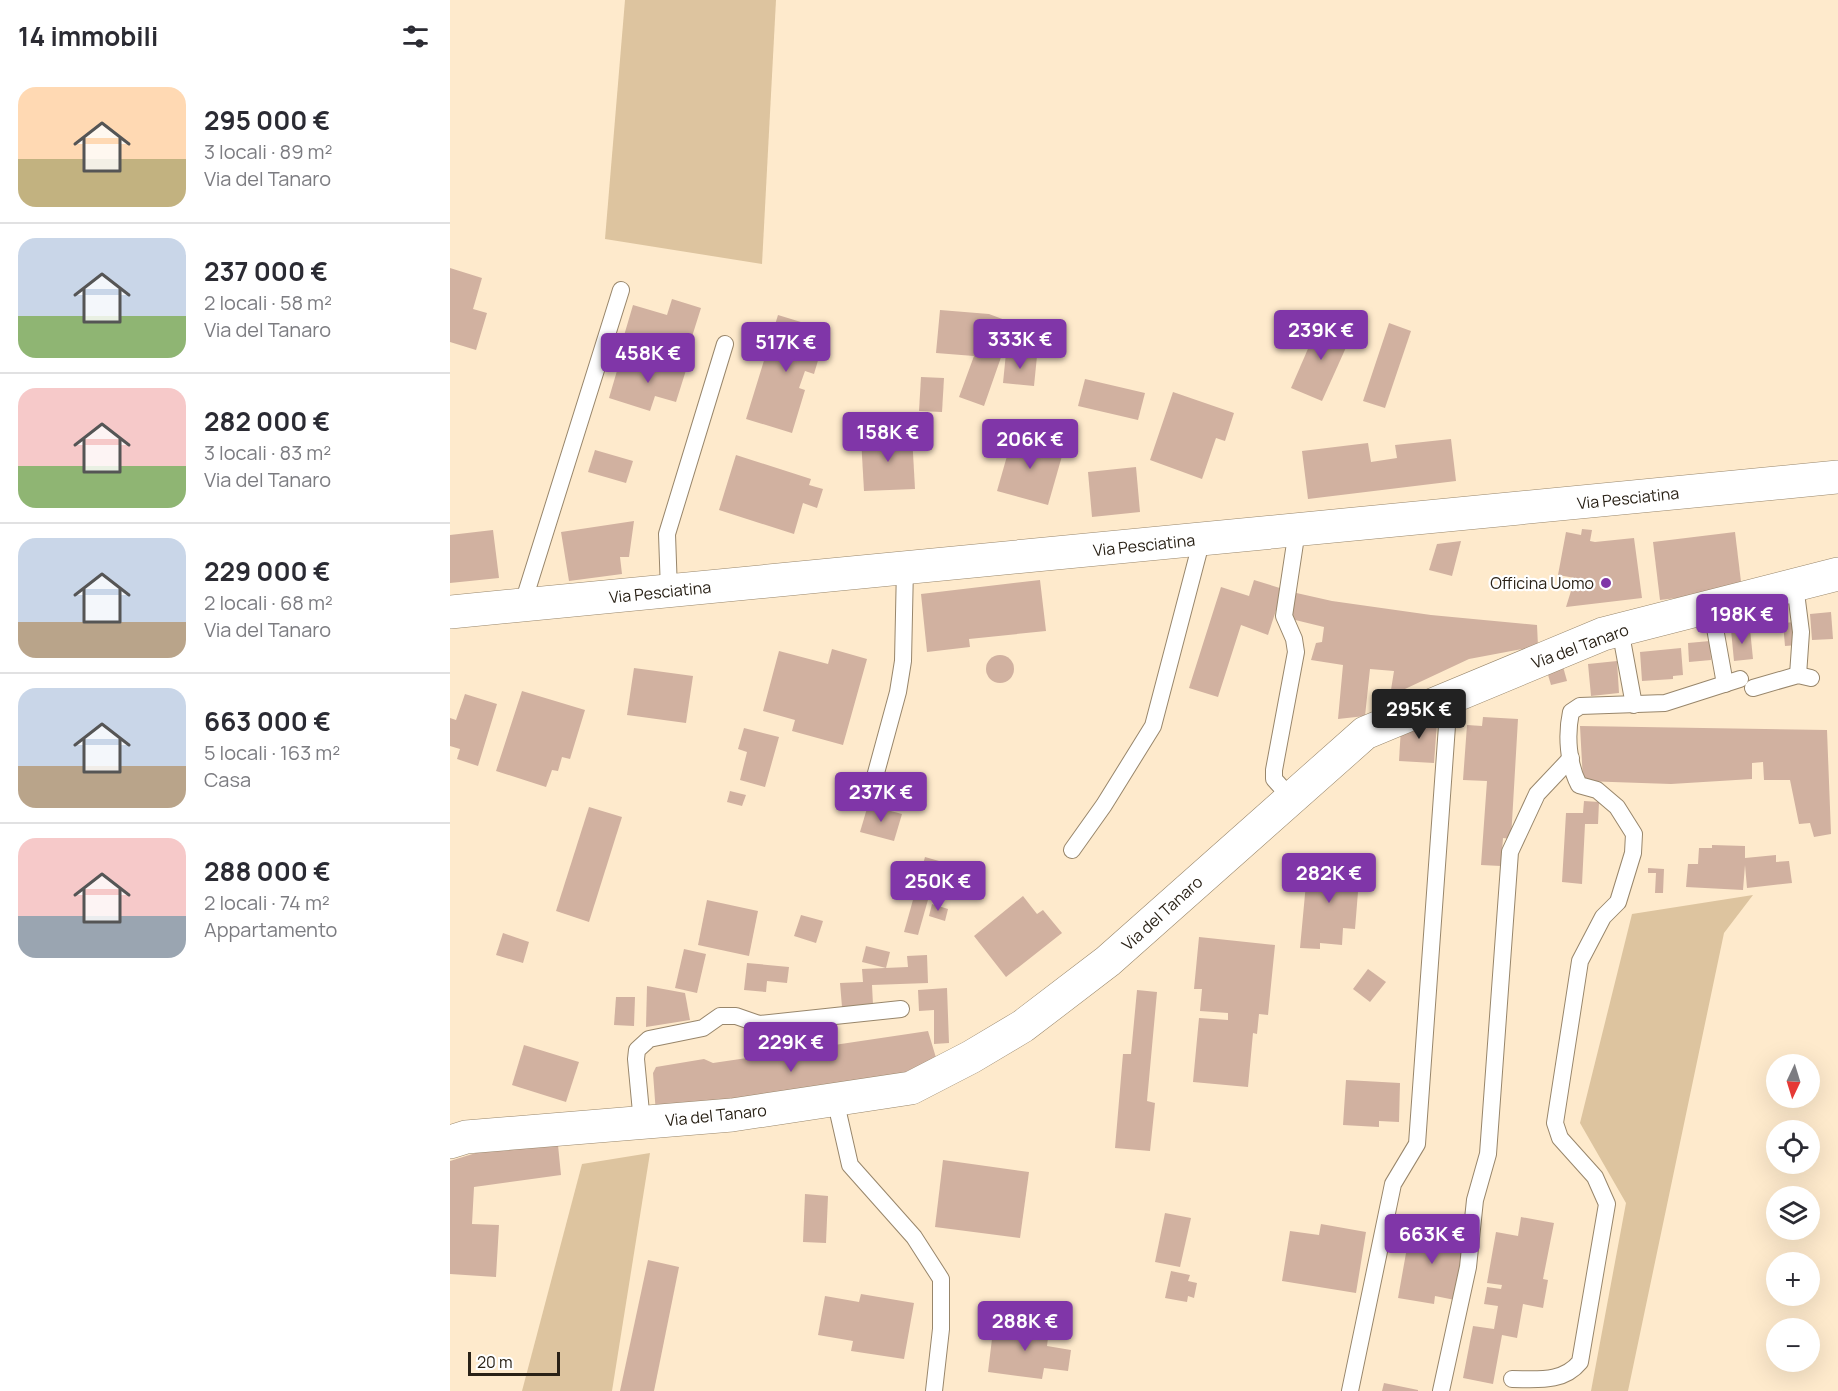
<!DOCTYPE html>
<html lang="it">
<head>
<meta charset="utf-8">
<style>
  body { margin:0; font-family:Manrope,sans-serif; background:#f2f2f3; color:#2b2b33; height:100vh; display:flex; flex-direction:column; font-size:22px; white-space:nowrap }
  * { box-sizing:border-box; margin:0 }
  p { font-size:20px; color:#7c7c81 }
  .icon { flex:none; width:33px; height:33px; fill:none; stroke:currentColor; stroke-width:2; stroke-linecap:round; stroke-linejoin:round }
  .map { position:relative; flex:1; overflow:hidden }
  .drawer { display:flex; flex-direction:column; background:#fff; width:450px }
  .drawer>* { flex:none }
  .needle { width:39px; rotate:184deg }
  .tools { position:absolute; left:1316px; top:1054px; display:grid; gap:12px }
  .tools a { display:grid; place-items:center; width:54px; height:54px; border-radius:50%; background:#fff; box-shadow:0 6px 24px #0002; font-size:30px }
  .scale { position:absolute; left:18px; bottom:15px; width:92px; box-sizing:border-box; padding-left:6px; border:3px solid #292116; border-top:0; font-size:16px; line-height:21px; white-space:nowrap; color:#292116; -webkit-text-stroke:4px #fff; paint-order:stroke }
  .price { position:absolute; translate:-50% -51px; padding:0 14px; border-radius:6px; background:#8036a8; color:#fff; font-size:20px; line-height:39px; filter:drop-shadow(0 2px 3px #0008) }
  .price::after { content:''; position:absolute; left:50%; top:36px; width:18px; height:14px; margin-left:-9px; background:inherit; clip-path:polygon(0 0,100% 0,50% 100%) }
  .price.on { background:#222; color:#fff }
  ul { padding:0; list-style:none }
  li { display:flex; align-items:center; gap:18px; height:150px; padding:0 18px }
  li+li { border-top:2px solid #e1e1e2 }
  li span { display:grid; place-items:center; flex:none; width:168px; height:120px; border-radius:18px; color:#555 }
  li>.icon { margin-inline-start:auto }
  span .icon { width:72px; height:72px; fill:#fffc; stroke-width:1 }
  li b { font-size:26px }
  h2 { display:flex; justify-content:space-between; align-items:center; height:72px; padding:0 18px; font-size:26px }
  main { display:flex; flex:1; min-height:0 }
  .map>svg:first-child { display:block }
  .green { fill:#ddc49f }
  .building { fill:#d1b1a0 }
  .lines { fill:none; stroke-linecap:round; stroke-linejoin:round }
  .lane-casing { stroke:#98866b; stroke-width:18 }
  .street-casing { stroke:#98866b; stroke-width:34 }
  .primary-casing { stroke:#98866b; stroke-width:34 }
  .lane { stroke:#fff; stroke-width:16 }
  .street { stroke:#fff; stroke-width:33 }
  .primary { stroke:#fff; stroke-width:33 }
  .poi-dot { fill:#8036a8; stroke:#fff; stroke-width:2 }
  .labels { text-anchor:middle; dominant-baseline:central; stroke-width:4.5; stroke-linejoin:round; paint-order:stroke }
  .street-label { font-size:16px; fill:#292116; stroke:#fff }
  .poi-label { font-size:16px; fill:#292116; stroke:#fff; text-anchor:end }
</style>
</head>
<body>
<main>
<section class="drawer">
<h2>14 immobili<svg class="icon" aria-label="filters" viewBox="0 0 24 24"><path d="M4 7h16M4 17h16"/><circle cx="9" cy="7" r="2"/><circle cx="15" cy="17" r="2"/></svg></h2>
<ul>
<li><span style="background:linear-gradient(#ffd9b3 60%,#c2b280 0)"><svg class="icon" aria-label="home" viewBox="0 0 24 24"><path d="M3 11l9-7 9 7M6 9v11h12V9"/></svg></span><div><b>295 000 €</b><p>3 locali · 89 m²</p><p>Via del Tanaro</p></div></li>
<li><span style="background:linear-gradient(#c9d6e8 65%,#8fb573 0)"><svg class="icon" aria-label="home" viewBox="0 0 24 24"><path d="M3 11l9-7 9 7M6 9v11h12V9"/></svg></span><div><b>237 000 €</b><p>2 locali · 58 m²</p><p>Via del Tanaro</p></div></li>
<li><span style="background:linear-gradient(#f6c9c9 65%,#8fb573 0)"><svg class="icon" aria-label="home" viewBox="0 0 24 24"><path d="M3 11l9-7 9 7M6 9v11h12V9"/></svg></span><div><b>282 000 €</b><p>3 locali · 83 m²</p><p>Via del Tanaro</p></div></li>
<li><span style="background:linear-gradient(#c9d6e8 70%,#b9a48a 0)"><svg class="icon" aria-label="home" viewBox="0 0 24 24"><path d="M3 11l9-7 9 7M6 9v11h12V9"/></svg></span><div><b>229 000 €</b><p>2 locali · 68 m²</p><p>Via del Tanaro</p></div></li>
<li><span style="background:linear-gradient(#c9d6e8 65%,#b9a48a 0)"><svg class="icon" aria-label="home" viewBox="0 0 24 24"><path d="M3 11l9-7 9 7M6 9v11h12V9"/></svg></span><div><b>663 000 €</b><p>5 locali · 163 m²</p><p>Casa</p></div></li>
<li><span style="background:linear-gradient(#f6c9c9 65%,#9aa5b1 0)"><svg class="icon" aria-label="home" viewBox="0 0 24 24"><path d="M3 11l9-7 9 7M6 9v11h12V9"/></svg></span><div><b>288 000 €</b><p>2 locali · 74 m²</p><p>Appartamento</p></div></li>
</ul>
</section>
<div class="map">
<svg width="1388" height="1391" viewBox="0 0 1388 1391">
  <rect width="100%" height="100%" fill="#feeacc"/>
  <g class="green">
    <polygon points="175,0 326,0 312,264 155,239"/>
    <polygon points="1303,895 1274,933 1178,1391 1141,1391 1176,1203 1130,1123 1182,914"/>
    <polygon points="200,1153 162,1391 72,1391 132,1164"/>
  </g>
  <g class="building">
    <polygon points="0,268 32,278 23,309 37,313 26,350 0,342"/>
    <polygon points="222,299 251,308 240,343 220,337 215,352 173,339 183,305 217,315"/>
    <polygon points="490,310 539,314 563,323 534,406 509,397 524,356 486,353"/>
    <polygon points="328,315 377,330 364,374 355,371 349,388 355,390 342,433 296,419"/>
    <polygon points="870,321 902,334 872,401 841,388"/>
    <polygon points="939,323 961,331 935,408 913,401"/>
    <polygon points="556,353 587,356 584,386 553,383"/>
    <polygon points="207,358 237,367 226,402 205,396 200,411 159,398 169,364 202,375"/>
    <polygon points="471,377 494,378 492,412 469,411"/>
    <polygon points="635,379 695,393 688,420 628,406"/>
    <polygon points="723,392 784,413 775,441 766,438 752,479 700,460"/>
    <polygon points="462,435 465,489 414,491 411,438"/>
    <polygon points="563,435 614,449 598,505 547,491"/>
    <polygon points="1001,439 1006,481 858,499 852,451 918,443 921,462 947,458 945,445"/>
    <polygon points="145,450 183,461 176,483 138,472"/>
    <polygon points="286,455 361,479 359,485 373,489 367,508 353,503 344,534 269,510"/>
    <polygon points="686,467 690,512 642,517 638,472"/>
    <polygon points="184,521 179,557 170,557 172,574 119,581 111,532"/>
    <polygon points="1132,529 1142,530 1140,541 1145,542 1184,538 1192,598 1116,607 1125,578 1108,575 1116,532 1131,535"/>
    <polygon points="43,530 49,578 0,583 0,535"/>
    <polygon points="1285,532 1292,590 1210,600 1203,542"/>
    <polygon points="1011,541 1002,576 979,570 987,544"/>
    <polygon points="590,580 596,631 519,639 520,647 477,652 471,594"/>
    <polygon points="804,580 833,589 818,635 791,625 768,697 739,688 771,587 799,596"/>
    <polygon points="842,592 882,601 981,615 1087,625 1088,646 1019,659 940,696 944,671 920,669 915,716 888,719 893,665 861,660 866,643 872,642 874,627 837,618"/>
    <polygon points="1381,612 1383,639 1362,640 1360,614"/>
    <polygon points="1345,622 1348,645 1335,646 1333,623"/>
    <polygon points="1300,629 1303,659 1284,661 1281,630"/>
    <polygon points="1260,641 1261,660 1239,662 1238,643"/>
    <polygon points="1231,648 1233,675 1223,676 1223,679 1192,681 1190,652"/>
    <polygon points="382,649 417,659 393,745 342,731 345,720 313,711 329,651 378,664"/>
    <circle cx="550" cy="669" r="14"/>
    <polygon points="1167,661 1169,693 1141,696 1138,664"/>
    <polygon points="1112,663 1117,681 1101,685 1096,668"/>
    <polygon points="184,668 243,676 236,723 177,715"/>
    <polygon points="72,691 135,710 120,759 112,757 108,771 102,770 96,787 46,771"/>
    <polygon points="15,694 47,704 28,766 7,759 10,749 0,746 0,718 6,720"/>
    <polygon points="988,709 984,763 949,761 951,727"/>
    <polygon points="1033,717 1068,719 1061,839 1053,838 1051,866 1031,865 1037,781 1013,780 1017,725 1032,726"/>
    <polygon points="1130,726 1377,730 1381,834 1364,837 1360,823 1349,824 1340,780 1314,780 1313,762 1302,763 1302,779 1221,784 1133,781"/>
    <polygon points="294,728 329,737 315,787 290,780 297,752 288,749"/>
    <polygon points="280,791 296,795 292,806 277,802"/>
    <polygon points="1134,801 1149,802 1148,824 1135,824 1132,884 1112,882 1116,813 1133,813"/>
    <polygon points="418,805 452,814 444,841 410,832"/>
    <polygon points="139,807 172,817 139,922 106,911"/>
    <polygon points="1262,845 1295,846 1295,858 1326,855 1326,862 1339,861 1342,883 1297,888 1295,865 1293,890 1236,887 1238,864 1248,864 1249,848 1262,848"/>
    <polygon points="475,857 489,861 468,935 454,932"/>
    <polygon points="858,862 910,867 905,929 893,928 892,945 870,943 870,949 850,948"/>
    <polygon points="1198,868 1214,869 1213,893 1205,893 1206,873 1198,873"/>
    <polygon points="573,896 587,914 593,910 612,933 556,977 524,936"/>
    <polygon points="257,900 308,911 299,956 248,945"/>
    <polygon points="482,904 498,909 495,921 479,916"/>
    <polygon points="351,915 373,921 366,943 344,936"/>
    <polygon points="53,933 79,942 73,963 46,955"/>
    <polygon points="749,937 825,945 818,1015 809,1014 807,1034 803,1033 798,1087 743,1082 749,1018 778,1020 778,1013 750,1011 752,989 744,989"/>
    <polygon points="416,946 440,952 436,968 412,962"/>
    <polygon points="234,949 256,954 247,993 225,988"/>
    <polygon points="477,955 478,983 422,985 423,1005 392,1007 390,983 413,982 412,969 458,967 457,956"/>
    <polygon points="297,963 339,967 337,983 317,981 316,992 294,990"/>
    <polygon points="918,969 936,982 920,1002 903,989"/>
    <polygon points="197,986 235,993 240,1020 196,1027"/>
    <polygon points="497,988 499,1043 484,1044 484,1010 469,1011 468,990"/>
    <polygon points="687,990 707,992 697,1101 705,1103 700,1151 665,1148 673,1054 681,1054"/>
    <polygon points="166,997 185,997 184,1026 164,1025"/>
    <polygon points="478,1031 487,1061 448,1082 206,1114 203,1073 206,1067 254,1059 263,1063"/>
    <polygon points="74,1045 129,1062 116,1102 62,1085"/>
    <polygon points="896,1080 950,1083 949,1122 929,1121 929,1127 893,1125"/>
    <polygon points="108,1145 111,1175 24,1187 22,1224 49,1225 46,1277 0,1274 0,1161 29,1152"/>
    <polygon points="493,1160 579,1172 570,1238 485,1227"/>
    <polygon points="355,1194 378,1196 376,1243 353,1242"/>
    <polygon points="715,1213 741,1218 730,1267 705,1262"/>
    <polygon points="1071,1217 1104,1223 1093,1279 1098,1280 1093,1308 1073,1304 1067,1338 1052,1335 1043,1384 1013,1378 1023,1326 1044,1329 1048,1306 1034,1304 1037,1287 1051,1289 1052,1285 1037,1283 1046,1232 1068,1236"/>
    <polygon points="871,1224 916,1232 906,1293 832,1281 840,1231 869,1235"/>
    <polygon points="961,1225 1017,1235 1005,1300 985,1296 984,1304 948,1298"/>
    <polygon points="198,1260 229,1267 204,1391 170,1391"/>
    <polygon points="721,1271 740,1275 738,1281 747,1283 744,1298 738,1296 737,1302 715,1298"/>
    <polygon points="411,1294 464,1303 454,1359 401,1351 403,1341 368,1335 375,1296 409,1302"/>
    <polygon points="544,1322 599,1330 597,1346 621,1350 618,1371 594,1368 592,1379 538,1372"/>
    <polygon points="934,1383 968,1390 968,1391 932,1391"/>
  </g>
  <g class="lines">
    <g class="lane-casing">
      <g id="lane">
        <polyline points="1345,585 1351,632 1348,675"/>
        <polyline points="219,591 217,534 275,344"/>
        <polyline points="73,603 171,290"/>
        <polyline points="1261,606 1275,684"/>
        <polyline points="1170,629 1184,705"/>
        <polyline points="1303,688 1348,675 1361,678"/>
        <polyline points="420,795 448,692 453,661 455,567"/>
        <polyline points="841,798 824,779 824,770 846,652 844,639 834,616 847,530"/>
        <polyline points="622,850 654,805 703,726 752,539"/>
        <polyline points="385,1099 400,1165 464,1237 491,1279 491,1329 484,1391"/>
        <polyline points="192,1123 186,1059 187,1050 199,1039 253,1028 270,1016 286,1016 309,1024 451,1009"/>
        <path d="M1062 1379C1087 1379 1113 1383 1130 1362L1157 1204 1145 1177 1110 1138 1105 1123 1130 961 1153 917 1168 902 1183 853 1184 834 1167 807 1147 790 1129 785C1118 764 1116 735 1121 712L1130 706 1215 703 1290 679"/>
        <polyline points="900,1391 943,1184 967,1144 999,698"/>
        <polyline points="991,1391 1018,1267 1025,1200 1038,1154 1060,852 1087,794 1121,758"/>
      </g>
    </g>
    <g class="street-casing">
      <polyline id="street" points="0,1142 16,1137 282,1115 461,1088 521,1057 573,1026 658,961 915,733 1153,634 1388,574"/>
    </g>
    <g class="primary-casing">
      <polyline id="primary" points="0,612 1388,477"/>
    </g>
    <use href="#lane" class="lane"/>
    <use href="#street" class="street"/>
    <use href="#primary" class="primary"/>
  </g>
  <circle class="poi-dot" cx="1156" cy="583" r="6"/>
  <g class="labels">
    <g class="street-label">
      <text transform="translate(1178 498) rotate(-6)">Via Pesciatina</text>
      <text transform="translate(694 545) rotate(-6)">Via Pesciatina</text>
      <text transform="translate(210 592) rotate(-6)">Via Pesciatina</text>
      <text transform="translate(1130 646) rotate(-20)">Via del Tanaro</text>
      <text transform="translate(712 913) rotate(-42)">Via del Tanaro</text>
      <text transform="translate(266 1115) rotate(-6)">Via del Tanaro</text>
    </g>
    <g class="poi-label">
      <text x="1144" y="583">Officina Uomo</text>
    </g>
  </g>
</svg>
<div class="tools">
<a><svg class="needle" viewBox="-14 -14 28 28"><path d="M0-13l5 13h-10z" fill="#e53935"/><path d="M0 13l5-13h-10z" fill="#7c7c81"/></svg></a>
<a><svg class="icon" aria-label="locate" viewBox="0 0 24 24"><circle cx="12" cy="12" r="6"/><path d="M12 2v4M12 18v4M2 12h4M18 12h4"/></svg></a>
<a><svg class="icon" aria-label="layers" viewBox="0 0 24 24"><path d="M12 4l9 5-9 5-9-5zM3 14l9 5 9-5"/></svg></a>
<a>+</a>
<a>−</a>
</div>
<div class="scale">20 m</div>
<b class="price" style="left:871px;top:361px">239K €</b>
<b class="price" style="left:570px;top:370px">333K €</b>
<b class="price" style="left:336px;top:373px">517K €</b>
<b class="price" style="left:198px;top:384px">458K €</b>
<b class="price" style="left:438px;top:463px">158K €</b>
<b class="price" style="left:580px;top:470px">206K €</b>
<b class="price" style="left:1292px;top:645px">198K €</b>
<b class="price on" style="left:969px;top:740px">295K €</b>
<b class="price" style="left:431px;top:823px">237K €</b>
<b class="price" style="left:879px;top:904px">282K €</b>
<b class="price" style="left:488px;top:912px">250K €</b>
<b class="price" style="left:341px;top:1073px">229K €</b>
<b class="price" style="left:982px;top:1265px">663K €</b>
<b class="price" style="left:575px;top:1352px">288K €</b>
</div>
</main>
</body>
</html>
